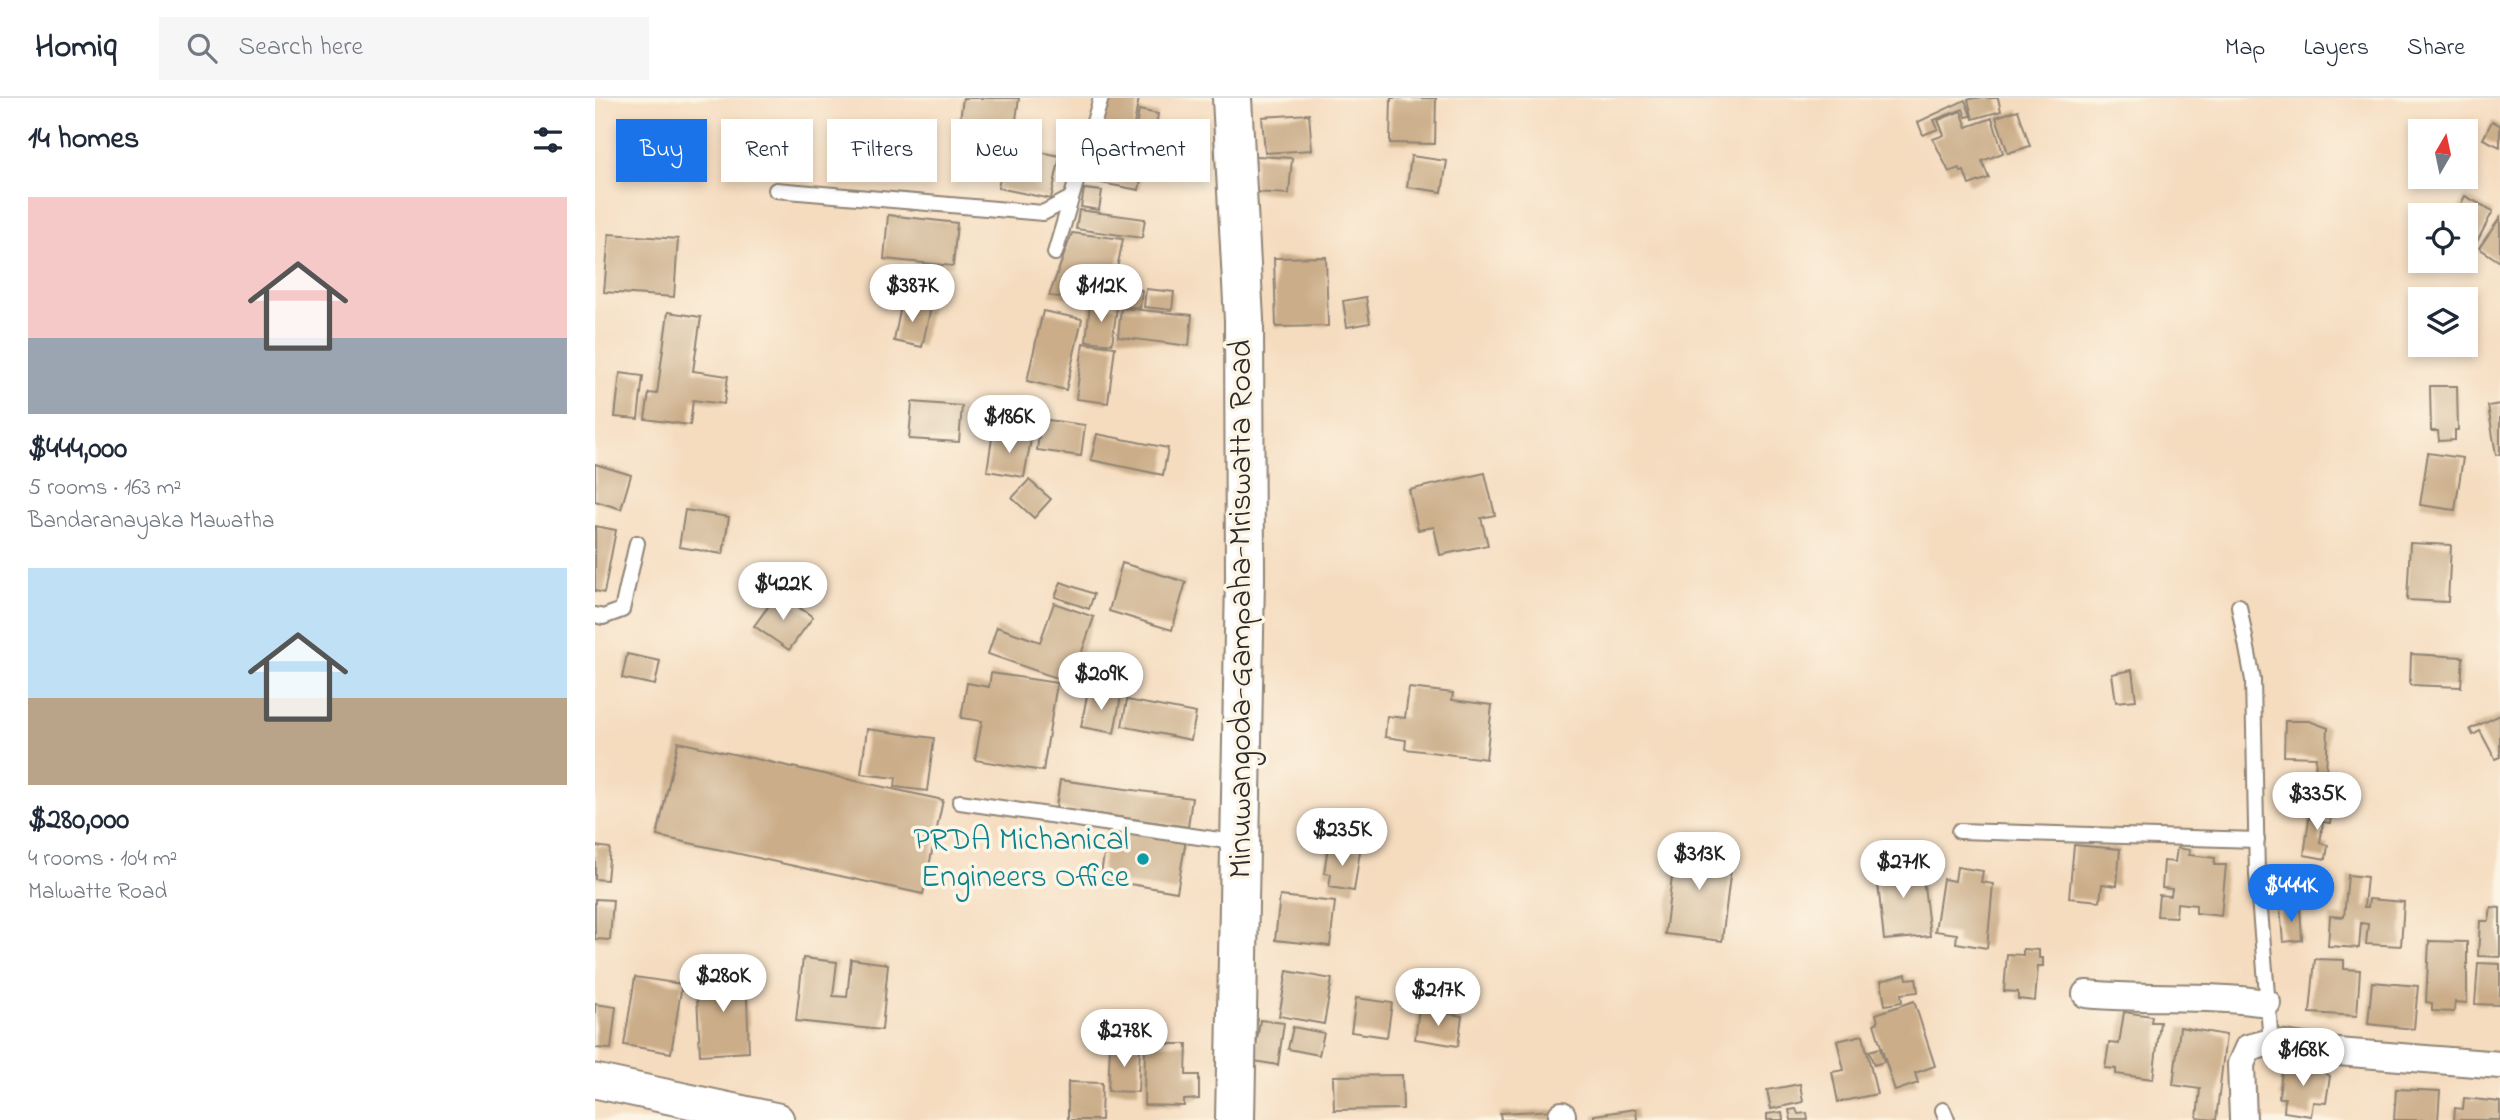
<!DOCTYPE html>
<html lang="en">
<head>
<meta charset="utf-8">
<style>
  body { margin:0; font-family:"Indie Flower",sans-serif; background:#f6f6f7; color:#1f2937; height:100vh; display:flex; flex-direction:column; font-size:26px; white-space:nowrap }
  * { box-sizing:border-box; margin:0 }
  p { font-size:23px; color:#747a83 }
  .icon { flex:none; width:38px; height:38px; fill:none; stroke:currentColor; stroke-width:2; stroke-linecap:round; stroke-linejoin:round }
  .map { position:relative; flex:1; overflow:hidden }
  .sheet { display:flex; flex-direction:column; background:#fff; width:595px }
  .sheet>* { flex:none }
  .hud { position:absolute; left:21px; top:21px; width:665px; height:63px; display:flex; gap:14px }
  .needle { width:46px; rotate:9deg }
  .tools { position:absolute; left:1813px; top:21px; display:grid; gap:14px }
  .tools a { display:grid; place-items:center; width:70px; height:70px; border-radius:0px; background:#fff; box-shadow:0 4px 10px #0003; font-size:35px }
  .price { position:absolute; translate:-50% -60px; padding:0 16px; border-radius:24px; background:#fff; color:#222; font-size:23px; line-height:46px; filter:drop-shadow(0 2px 4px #0008) }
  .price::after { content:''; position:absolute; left:50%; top:42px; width:21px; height:16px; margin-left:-10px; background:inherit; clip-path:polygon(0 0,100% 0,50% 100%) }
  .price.on { background:#1a73e8; color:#fff }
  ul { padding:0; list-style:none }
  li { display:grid; align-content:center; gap:14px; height:371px; padding:0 28px }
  li span { display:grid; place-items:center; height:217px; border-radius:0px; color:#555 }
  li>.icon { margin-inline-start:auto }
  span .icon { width:126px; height:126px; fill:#fffc; stroke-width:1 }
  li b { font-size:30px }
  h2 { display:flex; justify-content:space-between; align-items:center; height:84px; padding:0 28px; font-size:30px }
  .pill { padding:0 24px; border-radius:0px; background:#fff; box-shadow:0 4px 10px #0003; font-size:24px; line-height:63px }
  .pill.on { background:#1a73e8; color:#fff }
  header { display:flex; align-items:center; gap:42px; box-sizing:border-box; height:98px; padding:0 35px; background:#fff; border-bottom:2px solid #e0e1e3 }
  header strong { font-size:33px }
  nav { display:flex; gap:38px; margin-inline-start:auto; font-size:24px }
  .search { width:490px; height:63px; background:#f6f6f7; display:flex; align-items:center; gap:18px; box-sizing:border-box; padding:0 24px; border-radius:0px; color:#747a83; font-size:26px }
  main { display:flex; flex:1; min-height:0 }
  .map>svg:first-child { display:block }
  .building { fill:#cbad89 }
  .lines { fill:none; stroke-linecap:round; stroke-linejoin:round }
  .service-casing { stroke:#908475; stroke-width:18 }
  .minor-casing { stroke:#908475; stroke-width:30 }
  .tertiary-casing { stroke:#908475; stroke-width:37 }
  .primary-casing { stroke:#908475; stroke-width:42 }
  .service { stroke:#fff; stroke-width:14 }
  .minor { stroke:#fff; stroke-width:26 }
  .tertiary { stroke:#fff; stroke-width:33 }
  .primary { stroke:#fff; stroke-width:38 }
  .culture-dot { fill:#0f9aa8; stroke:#fcf5e5; stroke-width:2.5 }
  .labels { text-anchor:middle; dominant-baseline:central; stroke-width:7; stroke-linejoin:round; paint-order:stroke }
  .street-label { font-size:32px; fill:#2b2b2b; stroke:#fcf5e5 }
  .culture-label { font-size:32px; fill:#0d838f; stroke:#fcf5e5; text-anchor:end }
</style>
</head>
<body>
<header>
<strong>Homiq</strong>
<div class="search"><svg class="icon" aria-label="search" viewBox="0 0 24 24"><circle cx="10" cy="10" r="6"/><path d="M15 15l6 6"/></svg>Search here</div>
<nav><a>Map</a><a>Layers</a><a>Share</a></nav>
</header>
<main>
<section class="sheet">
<h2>14 homes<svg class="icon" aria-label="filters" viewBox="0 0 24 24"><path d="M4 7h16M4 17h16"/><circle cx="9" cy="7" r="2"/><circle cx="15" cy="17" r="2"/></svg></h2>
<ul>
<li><span style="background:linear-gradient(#f6c9c9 65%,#9aa5b1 0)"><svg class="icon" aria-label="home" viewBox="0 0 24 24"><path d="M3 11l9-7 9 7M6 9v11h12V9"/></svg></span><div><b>$444,000</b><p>5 rooms · 163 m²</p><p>Bandaranayaka Mawatha</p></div></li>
<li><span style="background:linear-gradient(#bfe0f5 60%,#b9a48a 0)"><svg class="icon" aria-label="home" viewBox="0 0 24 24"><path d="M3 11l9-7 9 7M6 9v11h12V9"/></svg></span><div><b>$280,000</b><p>4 rooms · 104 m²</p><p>Malwatte Road</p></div></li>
</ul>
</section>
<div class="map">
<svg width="1905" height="1022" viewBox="0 0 1905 1022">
  <rect width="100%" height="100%" fill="#fcf5e5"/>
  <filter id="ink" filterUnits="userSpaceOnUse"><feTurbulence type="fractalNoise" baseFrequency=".0143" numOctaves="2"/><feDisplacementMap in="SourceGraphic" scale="14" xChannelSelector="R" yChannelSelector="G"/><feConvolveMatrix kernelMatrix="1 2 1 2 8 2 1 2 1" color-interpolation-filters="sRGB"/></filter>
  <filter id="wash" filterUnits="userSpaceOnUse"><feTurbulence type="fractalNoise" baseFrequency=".00686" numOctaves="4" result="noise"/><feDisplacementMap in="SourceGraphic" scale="28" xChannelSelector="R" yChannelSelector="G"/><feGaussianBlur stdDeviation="1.57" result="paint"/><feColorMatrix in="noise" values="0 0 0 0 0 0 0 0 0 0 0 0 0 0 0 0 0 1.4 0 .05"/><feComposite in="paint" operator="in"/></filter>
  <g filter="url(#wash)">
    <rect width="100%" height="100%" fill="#f5dcbf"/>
    <g id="blocks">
      <g class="building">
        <polygon points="368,0 424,0 420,29 365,22"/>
        <polygon points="512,0 544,0 533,57 501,50"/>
        <polygon points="796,0 841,0 840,46 795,45"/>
        <polygon points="1379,0 1403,0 1406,13 1378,21 1373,2"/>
        <polygon points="1370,2 1376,18 1371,19 1368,11 1339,22 1343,31 1328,37 1323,24"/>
        <polygon points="544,12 563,16 558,44 539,40"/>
        <polygon points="1423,12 1435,48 1413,55 1401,19"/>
        <polygon points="1366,13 1372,29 1397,20 1408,55 1387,63 1394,80 1374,87 1369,73 1366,74 1364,70 1354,74 1338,41 1349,37 1343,22"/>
        <polygon points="714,16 717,52 670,55 667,19"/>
        <polygon points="1897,23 1905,27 1905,49 1888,41"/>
        <polygon points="412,47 465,58 456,101 403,90"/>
        <polygon points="582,54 598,57 594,74 579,71"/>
        <polygon points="495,56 549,66 544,92 490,82"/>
        <polygon points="661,58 697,60 694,96 658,94"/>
        <polygon points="816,58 852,63 847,94 812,89"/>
        <polygon points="489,91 507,93 504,112 486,109"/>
        <polygon points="1870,98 1898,113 1882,144 1871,138 1871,117 1860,117"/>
        <polygon points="484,112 550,121 547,140 481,131"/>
        <polygon points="293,117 362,125 358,168 289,161"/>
        <polygon points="1905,120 1905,164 1884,150"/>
        <polygon points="477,135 528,141 515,204 454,198"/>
        <polygon points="14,136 83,141 79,199 9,194"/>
        <polygon points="731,159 733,228 681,229 679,160"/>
        <polygon points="522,189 547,192 545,210 520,207"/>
        <polygon points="551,191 579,194 577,212 549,209"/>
        <polygon points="771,199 775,225 752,229 748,203"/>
        <polygon points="307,203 336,209 327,249 299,243"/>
        <polygon points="495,206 522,209 517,246 491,243"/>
        <polygon points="526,210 597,217 594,248 523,239"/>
        <polygon points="448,213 487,221 471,292 432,283"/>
        <polygon points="73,214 106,219 98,273 133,278 129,306 98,302 95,327 50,321 54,295 62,296"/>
        <polygon points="488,245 520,249 513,305 481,301"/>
        <polygon points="25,275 48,278 43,321 20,319"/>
        <polygon points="1835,288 1862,288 1863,332 1860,332 1860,342 1844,343 1843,333 1836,333"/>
        <polygon points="317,304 367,308 364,344 314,341"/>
        <polygon points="1905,306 1905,356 1901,357 1893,308"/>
        <polygon points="446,321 490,327 486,358 442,352"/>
        <polygon points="398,334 436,341 429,379 392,373"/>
        <polygon points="502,336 573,350 568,377 496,362"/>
        <polygon points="1833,355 1868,360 1860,412 1825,407"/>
        <polygon points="0,366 36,377 26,411 0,403"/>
        <polygon points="890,375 900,417 886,420 893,447 845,457 839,429 823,432 814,392"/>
        <polygon points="434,382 456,401 439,420 417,400"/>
        <polygon points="90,412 134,419 128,456 84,449"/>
        <polygon points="0,428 21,432 9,495 0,493"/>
        <polygon points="1815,445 1856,447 1853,504 1812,502"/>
        <polygon points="527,465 591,484 577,532 514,513"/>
        <polygon points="466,484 499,496 494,511 460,499"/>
        <polygon points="183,495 218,519 194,552 159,528"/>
        <polygon points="459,505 499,519 476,585 393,556 402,529 445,544"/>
        <polygon points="32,556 65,563 60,587 27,580"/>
        <polygon points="1816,556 1868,559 1866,589 1815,587"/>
        <polygon points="1537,572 1541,602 1521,604 1517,576"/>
        <polygon points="396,575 462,585 448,673 380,662 387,623 366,620 372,585 394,589"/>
        <polygon points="814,590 858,595 857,602 897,607 891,661 810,651 811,642 790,639 792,618 810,620"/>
        <polygon points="493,592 526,598 519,635 486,629"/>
        <polygon points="532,602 601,615 596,642 527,628"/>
        <polygon points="1905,617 1905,659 1900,661 1885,633 1878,637 1875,631"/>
        <polygon points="1690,623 1714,623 1733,630 1731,675 1720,674 1721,659 1689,658"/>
        <polygon points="272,631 339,640 332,693 300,689 301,680 266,676"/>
        <polygon points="83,644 348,702 328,796 62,738"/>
        <polygon points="465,682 597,700 593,729 461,710"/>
        <polygon points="1716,706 1737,712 1735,725 1728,724 1725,745 1733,747 1731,761 1709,757"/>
        <polygon points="514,729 591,742 582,794 505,781"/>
        <polygon points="1081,746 1138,753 1127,843 1070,836"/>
        <polygon points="1479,747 1525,751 1522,788 1507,786 1505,803 1474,800"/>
        <polygon points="0,748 15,750 12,782 0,781"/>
        <polygon points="733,748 765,753 759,793 734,789 736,776 729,775"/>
        <polygon points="1582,750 1595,752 1594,757 1620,760 1619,767 1631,767 1626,818 1601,815 1601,807 1582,805 1581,819 1562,818 1564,797 1576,798 1577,791 1567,790 1569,763 1580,764"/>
        <polygon points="1326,762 1335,838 1289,842 1281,767"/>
        <polygon points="1362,769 1388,773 1386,784 1398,786 1392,850 1361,845 1362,836 1340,833 1348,781 1360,783"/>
        <polygon points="1753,777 1772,779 1769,809 1773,809 1774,801 1809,804 1806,848 1771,846 1773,826 1766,825 1764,850 1733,848 1735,818 1749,819"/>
        <polygon points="685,798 740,804 735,848 680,842"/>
        <polygon points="0,801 18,802 15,842 0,841"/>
        <polygon points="1705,808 1707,842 1688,844 1685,810"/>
        <polygon points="1896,809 1905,810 1905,859 1883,858 1885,823 1894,823"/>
        <polygon points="1834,843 1872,844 1872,905 1860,904 1859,914 1837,913 1837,905 1831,904"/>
        <polygon points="1428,851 1444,852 1444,860 1448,860 1448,868 1443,868 1440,903 1423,901 1423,894 1409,893 1412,856 1428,857"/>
        <polygon points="208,860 242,864 238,898 252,899 256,861 293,866 287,932 201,923"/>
        <polygon points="1720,861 1749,862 1749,871 1765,872 1762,918 1715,915"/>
        <polygon points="1883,865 1905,866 1905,907 1880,906"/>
        <polygon points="692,873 737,881 729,926 684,918"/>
        <polygon points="151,876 154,954 105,957 101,878"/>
        <polygon points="1311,876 1312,881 1321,880 1323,894 1306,896 1307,904 1290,907 1286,883"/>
        <polygon points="40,879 87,886 76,955 29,947"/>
        <polygon points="1777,884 1823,888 1819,931 1773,926"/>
        <polygon points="761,900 797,905 792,939 756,934"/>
        <polygon points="1319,903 1340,968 1320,975 1323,985 1300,993 1279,926 1283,924 1281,916"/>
        <polygon points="0,906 21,909 16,951 0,950"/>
        <polygon points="824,911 867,918 863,948 820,941"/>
        <polygon points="1529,914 1557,918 1556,924 1565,924 1558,981 1521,976 1521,971 1510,970 1514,945 1524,946"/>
        <polygon points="665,922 689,925 683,967 659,963"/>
        <polygon points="698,929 729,935 724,957 693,951"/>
        <polygon points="1585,929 1631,937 1621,1022 1602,1020 1605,991 1578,987"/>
        <polygon points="1268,937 1282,996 1243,1004 1237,974 1249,972 1242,943"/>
        <polygon points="550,946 592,946 591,977 604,977 604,1001 589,1002 589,1008 549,1007"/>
        <polygon points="515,948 545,949 543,994 513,993"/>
        <polygon points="1285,950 1289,964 1279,967 1274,953"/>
        <polygon points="1695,962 1723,966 1722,972 1735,978 1731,1005 1718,1004 1716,1018 1689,1014 1690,1000 1684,1000 1687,972 1694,973"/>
        <polygon points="807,977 808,1011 739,1012 738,978"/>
        <polygon points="473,984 507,985 506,1022 473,1022"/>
        <polygon points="1205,986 1208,1004 1176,1011 1172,992"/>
        <polygon points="1801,991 1845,993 1843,1022 1799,1022"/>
        <polygon points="1869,1000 1905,1004 1905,1022 1859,1022 1860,1010 1868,1011"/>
        <polygon points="1041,1011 1042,1022 999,1022 999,1017"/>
        <polygon points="1201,1011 1203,1016 1212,1015 1213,1022 1196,1022 1194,1012"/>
        <polygon points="961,1012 961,1022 906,1022 905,1015"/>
        <polygon points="1187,1014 1188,1022 1172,1022 1172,1016"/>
      </g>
    </g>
  </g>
  <g filter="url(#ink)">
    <use href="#blocks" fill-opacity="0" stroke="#908475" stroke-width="2"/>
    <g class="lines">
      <g class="service-casing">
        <g id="service">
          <polyline points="181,92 448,115 476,100"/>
          <polyline points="460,155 506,0"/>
          <polyline points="1644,508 1658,582 1662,776 1676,944"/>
          <polyline points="0,517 8,519 27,512 42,445"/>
          <polyline points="365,704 645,745"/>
          <polyline points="1364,733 1662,742"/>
          <polyline points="1348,1012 1352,1022"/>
        </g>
      </g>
      <g class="minor-casing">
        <g id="minor">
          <path d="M1491 896C1551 902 1613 896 1672 905"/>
          <polyline points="967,1017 967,1022"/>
          <polyline points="1648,1022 1646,966 1653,950 1676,944 1743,954 1905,967"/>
        </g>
      </g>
      <g class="tertiary-casing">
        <polyline id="tertiary" points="0,983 182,1022"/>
      </g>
      <g class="primary-casing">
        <polyline id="primary" points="637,0 649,222 650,480 640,1022"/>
      </g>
      <use href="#service" class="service"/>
      <use href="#minor" class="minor"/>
      <use href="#tertiary" class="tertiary"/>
      <use href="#primary" class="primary"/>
    </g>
  </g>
  <circle class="culture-dot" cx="548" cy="761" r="7"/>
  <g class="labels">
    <g class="street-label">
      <text transform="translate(647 511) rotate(-90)">Minuwangoda-Gampaha-Mriswatta Road</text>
    </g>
    <g class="culture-label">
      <text x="534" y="743">PRDA Michanical<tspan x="534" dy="37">Engineers Office</tspan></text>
    </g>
  </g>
</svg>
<div class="tools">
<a><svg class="needle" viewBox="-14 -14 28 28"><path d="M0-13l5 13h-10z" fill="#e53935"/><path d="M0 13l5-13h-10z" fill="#747a83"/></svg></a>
<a><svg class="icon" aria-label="locate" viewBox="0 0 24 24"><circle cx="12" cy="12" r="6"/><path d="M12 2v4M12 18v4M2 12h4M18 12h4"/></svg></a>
<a><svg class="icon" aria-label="layers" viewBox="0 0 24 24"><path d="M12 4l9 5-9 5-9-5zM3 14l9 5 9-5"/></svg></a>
</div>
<b class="price" style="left:317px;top:226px">$387K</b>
<b class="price" style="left:506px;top:226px">$112K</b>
<b class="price" style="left:414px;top:357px">$186K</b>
<b class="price" style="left:188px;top:524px">$422K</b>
<b class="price" style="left:506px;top:614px">$209K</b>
<b class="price" style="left:1722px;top:734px">$335K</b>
<b class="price" style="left:747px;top:770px">$235K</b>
<b class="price" style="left:1104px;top:794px">$313K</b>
<b class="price" style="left:1308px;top:802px">$271K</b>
<b class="price on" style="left:1696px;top:826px">$444K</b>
<b class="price" style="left:128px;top:916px">$280K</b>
<b class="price" style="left:843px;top:930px">$217K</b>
<b class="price" style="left:529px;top:971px">$278K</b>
<b class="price" style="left:1708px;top:990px">$168K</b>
<div class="hud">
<a class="pill on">Buy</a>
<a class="pill">Rent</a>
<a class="pill">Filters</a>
<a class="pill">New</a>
<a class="pill">Apartment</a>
</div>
</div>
</main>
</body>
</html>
